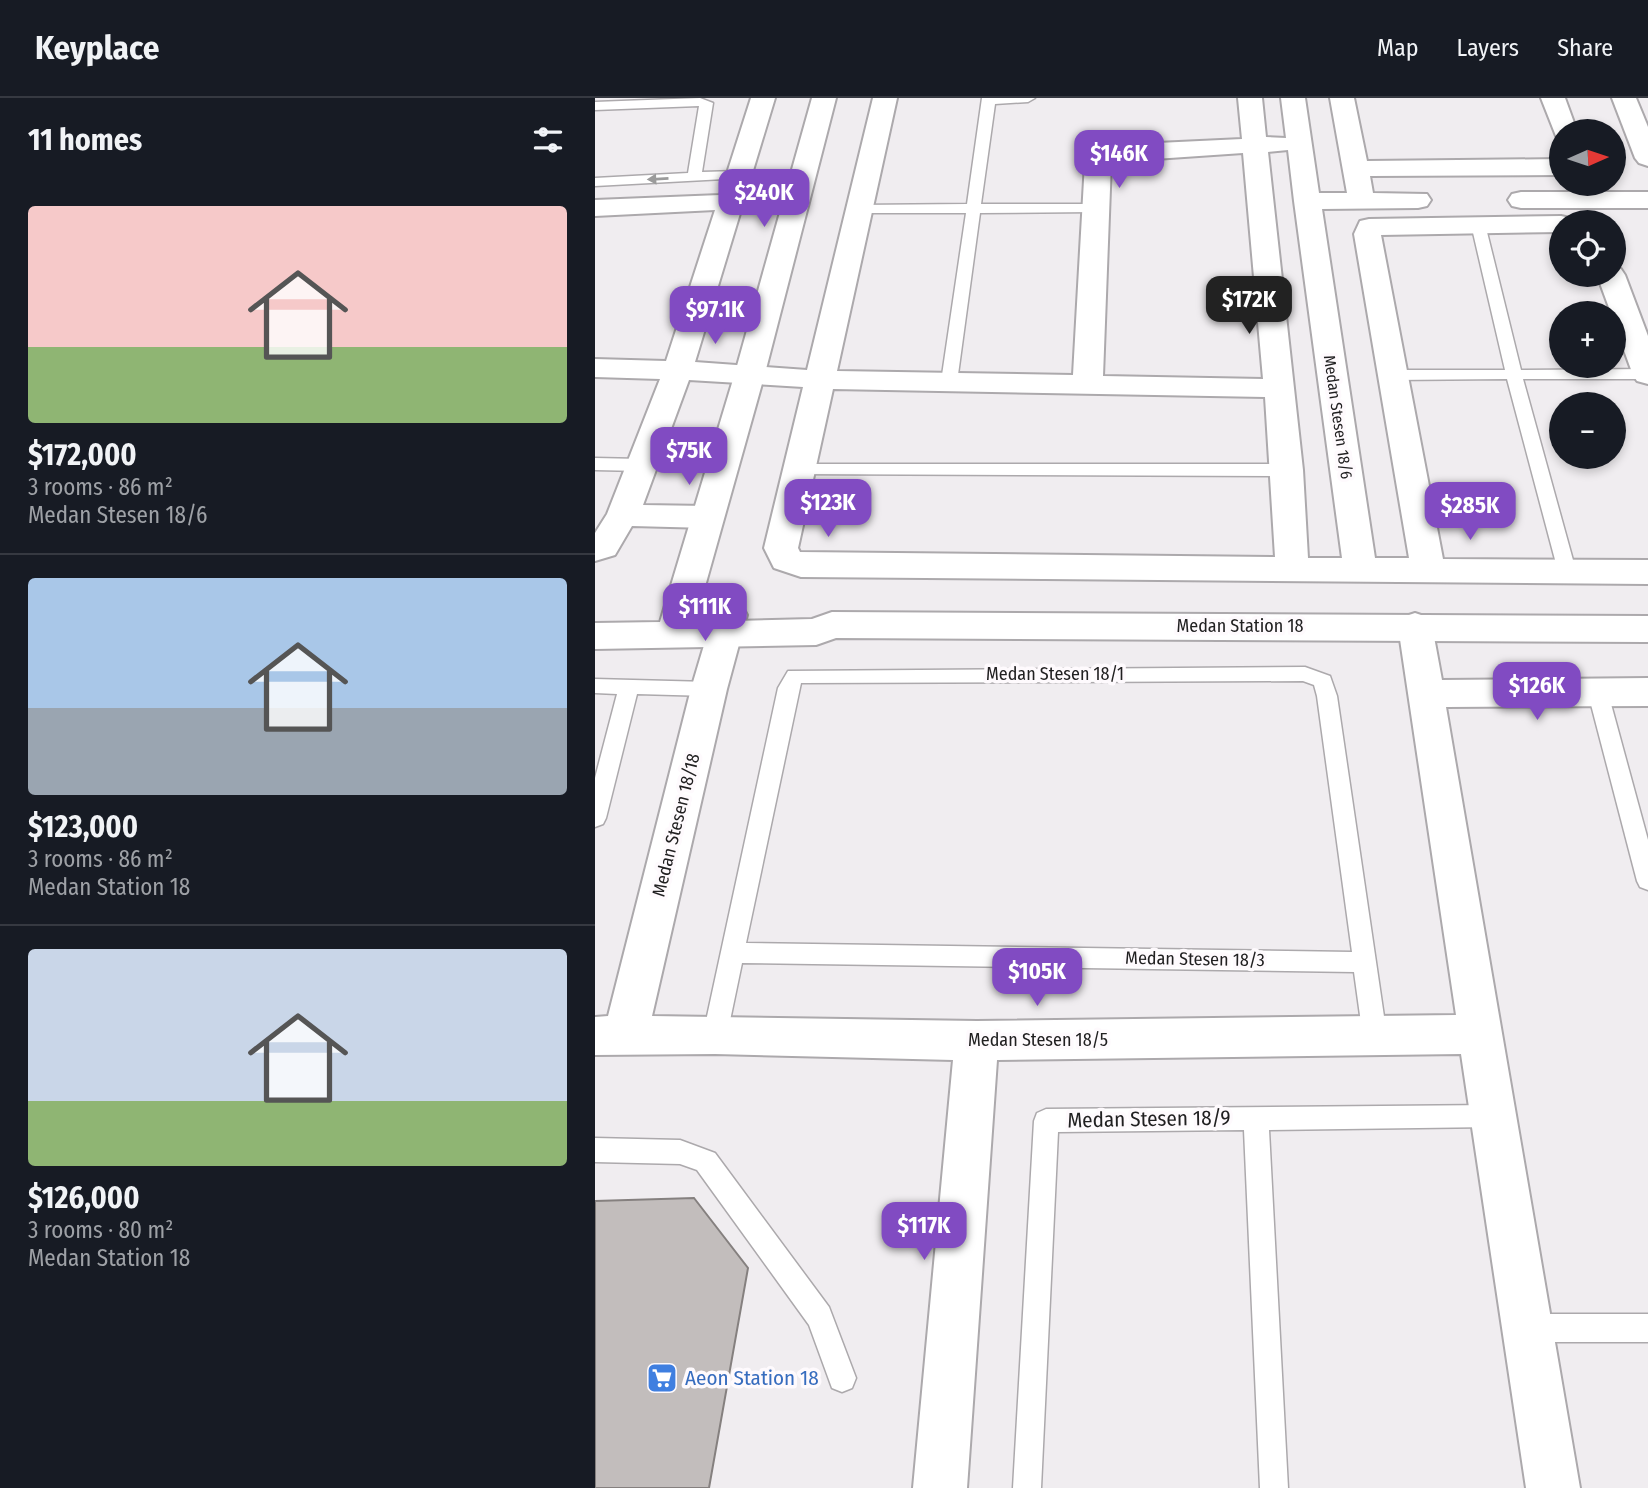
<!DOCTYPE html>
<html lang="en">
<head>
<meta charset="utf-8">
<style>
  body { margin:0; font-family:"Fira Sans Condensed",sans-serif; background:#242831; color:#f1f3f6; height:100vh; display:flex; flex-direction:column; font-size:26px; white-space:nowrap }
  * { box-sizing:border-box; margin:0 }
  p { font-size:23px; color:#9ea1a6 }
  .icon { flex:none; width:38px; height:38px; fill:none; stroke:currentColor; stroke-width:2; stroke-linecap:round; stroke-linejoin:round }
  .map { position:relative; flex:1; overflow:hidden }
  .sheet { display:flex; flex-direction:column; background:#171b24; width:595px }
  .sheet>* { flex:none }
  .needle { width:46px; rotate:87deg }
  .tools { position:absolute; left:954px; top:21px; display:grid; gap:14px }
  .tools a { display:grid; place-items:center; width:77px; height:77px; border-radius:50%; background:#171b24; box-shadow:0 4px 10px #0003; font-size:35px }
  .price { position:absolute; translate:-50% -60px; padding:0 16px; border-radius:14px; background:#814bc2; color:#fff; font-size:23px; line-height:46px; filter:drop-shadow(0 2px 4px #0008) }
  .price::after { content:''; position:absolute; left:50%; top:42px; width:21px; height:16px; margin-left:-10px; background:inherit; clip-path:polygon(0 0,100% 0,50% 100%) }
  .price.current { background:#222; color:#fff }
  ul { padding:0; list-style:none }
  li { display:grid; align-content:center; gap:14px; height:371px; padding:0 28px }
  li+li { border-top:2px solid #363941 }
  li span { display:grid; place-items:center; height:217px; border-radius:7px; color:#555 }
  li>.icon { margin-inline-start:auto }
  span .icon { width:126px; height:126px; fill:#fffc; stroke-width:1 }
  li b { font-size:30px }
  h2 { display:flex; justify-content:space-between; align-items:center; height:84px; padding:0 28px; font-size:30px }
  header { display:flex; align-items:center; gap:42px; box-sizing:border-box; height:98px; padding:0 35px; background:#171b24; border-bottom:2px solid #363941 }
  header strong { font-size:33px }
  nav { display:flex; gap:38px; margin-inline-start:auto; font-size:24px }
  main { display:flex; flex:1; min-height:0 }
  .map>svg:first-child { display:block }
  .building { fill:#c2bdbc; stroke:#85807f; stroke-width:2 }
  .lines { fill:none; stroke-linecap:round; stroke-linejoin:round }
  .lane-casing { stroke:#aca9ac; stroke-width:3 }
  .street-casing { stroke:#aca9ac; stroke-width:4 }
  .secondary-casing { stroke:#aca9ac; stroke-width:4 }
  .lane { fill:#fff; fill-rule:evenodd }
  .street { fill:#fff; fill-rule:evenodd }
  .secondary { fill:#fff; fill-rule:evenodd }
  .oneway { fill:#9b9b9b }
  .labels { text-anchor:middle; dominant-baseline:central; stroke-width:7; stroke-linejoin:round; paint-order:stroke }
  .far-street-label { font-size:16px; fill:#212021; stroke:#fefafd }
  .street-label { font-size:18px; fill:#212021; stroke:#fefafd }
  .near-street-label { font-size:21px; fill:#212021; stroke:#fefafd }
  .near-shop-label { font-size:21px; fill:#366cbe; stroke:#fefafd; text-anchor:start }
</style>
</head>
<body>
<header>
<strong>Keyplace</strong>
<nav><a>Map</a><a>Layers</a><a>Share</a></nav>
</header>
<main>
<section class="sheet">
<h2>11 homes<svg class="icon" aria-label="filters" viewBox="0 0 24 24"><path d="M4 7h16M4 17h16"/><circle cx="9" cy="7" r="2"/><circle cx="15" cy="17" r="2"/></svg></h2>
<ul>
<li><span style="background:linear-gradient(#f6c9c9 65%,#8fb573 0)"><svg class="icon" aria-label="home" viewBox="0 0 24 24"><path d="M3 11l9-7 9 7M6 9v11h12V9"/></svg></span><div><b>$172,000</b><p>3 rooms · 86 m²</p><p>Medan Stesen 18/6</p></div></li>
<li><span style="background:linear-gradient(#a9c7e8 60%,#9aa5b1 0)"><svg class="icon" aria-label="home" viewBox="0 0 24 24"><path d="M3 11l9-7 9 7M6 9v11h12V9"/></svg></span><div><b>$123,000</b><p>3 rooms · 86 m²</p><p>Medan Station 18</p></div></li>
<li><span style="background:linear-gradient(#c9d6e8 70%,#8fb573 0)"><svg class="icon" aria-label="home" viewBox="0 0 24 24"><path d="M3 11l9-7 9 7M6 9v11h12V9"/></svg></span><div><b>$126,000</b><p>3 rooms · 80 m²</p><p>Medan Station 18</p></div></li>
</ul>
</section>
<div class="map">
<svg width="1053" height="1390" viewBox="0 0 1053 1390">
  <rect width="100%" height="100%" fill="#f0edf0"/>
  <polygon class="building" points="99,1100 153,1170 114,1390 0,1390 0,1103"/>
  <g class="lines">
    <g class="lane-casing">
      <g id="lane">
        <polygon points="105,0 118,5 107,74 143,73 148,74 148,80 0,88 0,80 93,75 104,8 0,12 0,4"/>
        <polygon points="387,0 440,0 433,4 400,6 386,106 499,106 506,110 499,114 385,115 362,284 354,289 346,284 371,115 264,115 257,111 264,107 372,106"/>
        <polygon points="883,122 890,126 926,272 1053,271 1053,281 928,281 981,473 979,478 965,478 963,473 912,281 797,282 789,277 797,272 910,272 876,126"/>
        <polygon points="0,360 46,361 55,367 46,373 0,372"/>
        <polygon points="204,366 692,366 701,372 692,378 198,376 195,372"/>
        <path d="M710 569 735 578 742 598 792 939 788 947 780 950 772 947 768 939 759 874 147 865 132 937 128 945 120 948 112 945 108 937 183 590 193 573ZM708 583 719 587 722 598 757 854 151 845 206 585Z"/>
        <polygon points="0,581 114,584 121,586 124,591 121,596 114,598 42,596 11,720 8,726 0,729 0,680 22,596 0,595"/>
        <polygon points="1003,588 1010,590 1013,595 1053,742 1053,792 1045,789 1042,783 993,595 996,590"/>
        <polygon points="898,1007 907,1010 910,1018 907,1026 898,1029 674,1032 693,1390 665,1390 649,1032 463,1034 446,1390 418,1390 439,1023 442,1015 451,1011"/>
        <polygon points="0,1040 85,1042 120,1055 234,1209 261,1280 257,1290 247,1294 237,1290 214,1227 102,1072 85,1066 0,1064"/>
        <polygon points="933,1216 1053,1216 1053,1244 933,1244 923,1240 919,1230 923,1220"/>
      </g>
    </g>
    <g class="street-casing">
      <g id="street">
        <path d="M156 0H180L100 264 212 272 278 0H302L242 273 478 277 490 64 499 52 520 47 647 41 643 0H667L671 39 691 40 686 0H710L724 95H752L735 0H759L772 63 966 61V77L775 78 778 95 832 96 836 102 832 108 823 110 727 111 780 460H814L759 136 765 123 774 121 966 118 975 120 978 124H966V134L786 137 848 461 1053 462V486L206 479 179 470 169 450 208 289 94 282 48 407 113 408 125 411 129 419 125 427 113 430 37 428 20 457 0 463V435L12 416 65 281 0 279V261L71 263 120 112 0 118V102L125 97ZM693 52 699 103 747 460H713L708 372 673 54ZM648 55 668 281 508 278 516 64ZM238 291 670 299 680 459 205 454 203 450Z"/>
        <polygon points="946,0 970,0 982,33 966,33 966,39 961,38"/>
        <polygon points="926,94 1053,94 1053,110 926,110 917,108 913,102 917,96"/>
        <polygon points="1018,169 1026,171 1030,177 1053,238 1053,286 1042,283 1038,277 1018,222 1018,215 1016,215 1002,177 1018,177"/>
        <polygon points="135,505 147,508 152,517 132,591 57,918 382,923 861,917 803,528 808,519 820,515 832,519 837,528 847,582 1053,580 1053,608 851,609 985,1390 931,1390 866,956 402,962 372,1390 318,1390 358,962 120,956 0,957 0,919 13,918 96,591 118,517 123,508"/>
      </g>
    </g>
    <g class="secondary-casing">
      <g id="secondary">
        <polygon points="217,0 241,0 170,275 100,524 217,521 237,514 1053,518 1053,544 241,540 221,547 0,551 0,525 65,524 140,275"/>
        <polygon points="1017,0 1041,0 1053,29 1053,68 1044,65 1040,60"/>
      </g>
    </g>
    <use href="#lane" class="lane"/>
    <use href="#street" class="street"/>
    <use href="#secondary" class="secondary"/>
  </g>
  <defs><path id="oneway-solid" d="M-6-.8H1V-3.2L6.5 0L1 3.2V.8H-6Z" transform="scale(1.75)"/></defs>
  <use class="oneway" href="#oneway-solid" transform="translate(63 81) rotate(177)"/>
  <defs>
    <g id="supermarket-square" transform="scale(1.575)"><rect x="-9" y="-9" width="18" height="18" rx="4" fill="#3f7fe0" stroke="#fefafd"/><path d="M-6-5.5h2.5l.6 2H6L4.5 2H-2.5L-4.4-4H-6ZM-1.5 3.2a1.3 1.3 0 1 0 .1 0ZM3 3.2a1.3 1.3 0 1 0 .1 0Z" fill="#fff"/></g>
  </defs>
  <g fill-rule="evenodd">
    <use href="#supermarket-square" x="67" y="1280"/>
  </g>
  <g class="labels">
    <g class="far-street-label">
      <text transform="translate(743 319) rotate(82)">Medan Stesen 18/6</text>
    </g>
    <g class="street-label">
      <text x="645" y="528">Medan Station 18</text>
      <text x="460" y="576">Medan Stesen 18/1</text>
      <text transform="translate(81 727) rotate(-76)">Medan Stesen 18/18</text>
      <text transform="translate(600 861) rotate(1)">Medan Stesen 18/3</text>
      <text x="443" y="942">Medan Stesen 18/5</text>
    </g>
    <g class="near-street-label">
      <text transform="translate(554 1021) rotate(-1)">Medan Stesen 18/9</text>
    </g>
    <g class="near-shop-label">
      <text x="90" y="1280">Aeon Station 18</text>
    </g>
  </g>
</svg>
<div class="tools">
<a><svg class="needle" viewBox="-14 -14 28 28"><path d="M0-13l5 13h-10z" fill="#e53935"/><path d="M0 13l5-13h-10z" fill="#9ea1a6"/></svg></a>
<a><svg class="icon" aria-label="locate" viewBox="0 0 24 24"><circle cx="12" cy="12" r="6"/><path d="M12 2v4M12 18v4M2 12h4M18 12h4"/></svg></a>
<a>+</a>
<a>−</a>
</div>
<b class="price" style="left:524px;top:92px">$146K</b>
<b class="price" style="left:169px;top:131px">$240K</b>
<b class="price current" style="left:654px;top:238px">$172K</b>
<b class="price" style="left:120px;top:248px">$97.1K</b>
<b class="price" style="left:94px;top:389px">$75K</b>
<b class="price" style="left:233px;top:441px">$123K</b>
<b class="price" style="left:875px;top:444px">$285K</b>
<b class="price" style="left:110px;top:545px">$111K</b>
<b class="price" style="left:942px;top:624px">$126K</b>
<b class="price" style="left:442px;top:910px">$105K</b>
<b class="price" style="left:329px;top:1164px">$117K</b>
</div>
</main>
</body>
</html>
